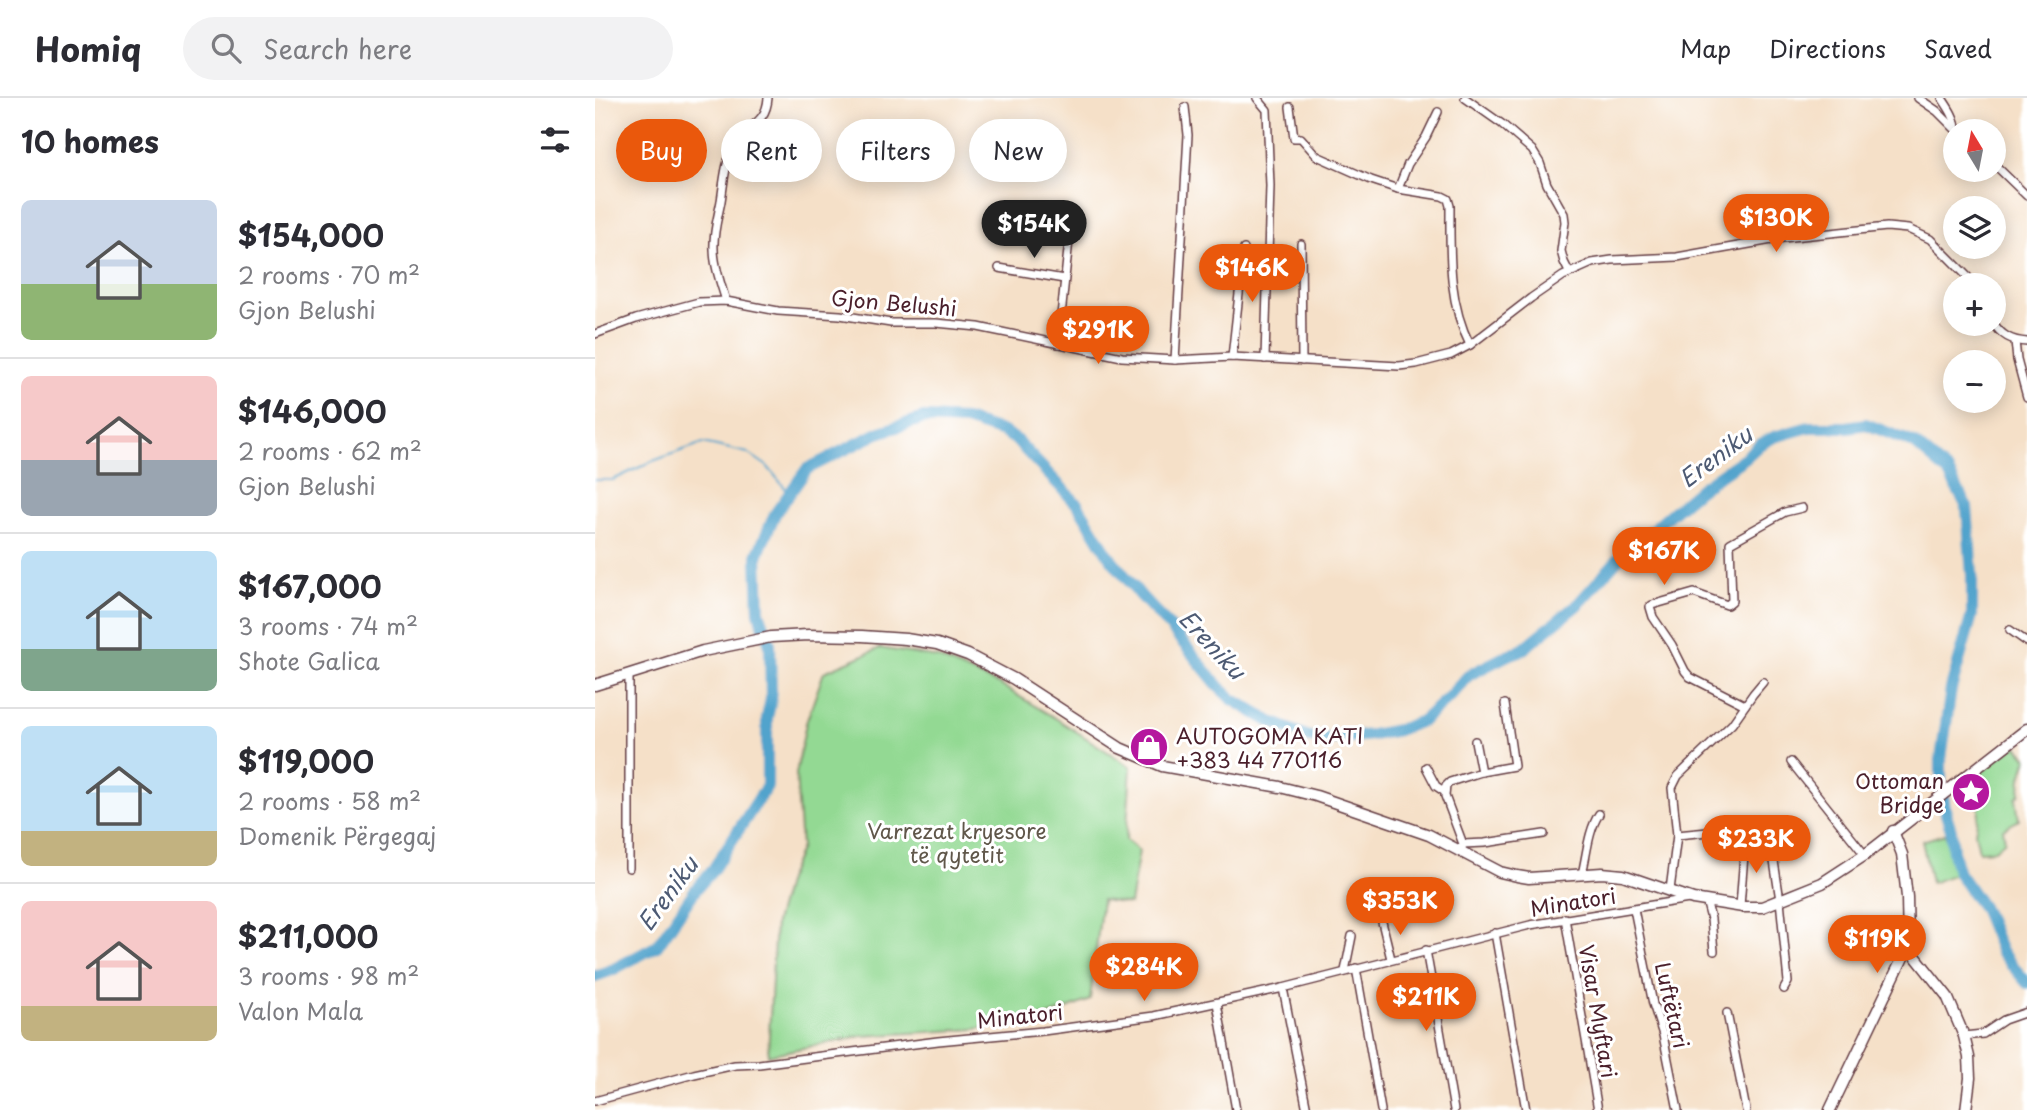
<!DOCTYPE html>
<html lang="en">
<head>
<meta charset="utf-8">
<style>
  body { margin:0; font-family:"Playpen Sans",sans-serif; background:#f2f2f3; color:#2b2b33; height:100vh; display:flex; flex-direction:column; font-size:26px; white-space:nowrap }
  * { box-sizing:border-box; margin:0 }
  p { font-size:23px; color:#7c7c81 }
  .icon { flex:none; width:38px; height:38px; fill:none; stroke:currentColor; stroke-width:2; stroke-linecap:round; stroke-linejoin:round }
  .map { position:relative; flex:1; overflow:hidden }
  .sheet { display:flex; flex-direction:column; background:#fff; width:595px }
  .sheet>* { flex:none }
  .banner { position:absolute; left:21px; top:21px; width:665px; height:63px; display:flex; gap:14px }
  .needle { width:46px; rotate:350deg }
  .buttons { position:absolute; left:1348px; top:21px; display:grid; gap:14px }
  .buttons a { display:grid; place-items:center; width:63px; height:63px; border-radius:50%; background:#fff; box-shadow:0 4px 18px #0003; font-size:35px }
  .price { position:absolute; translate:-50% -60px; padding:0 16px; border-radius:24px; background:#ea580c; color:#fff; font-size:23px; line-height:46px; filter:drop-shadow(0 2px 4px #0008) }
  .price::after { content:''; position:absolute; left:50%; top:42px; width:21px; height:16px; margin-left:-10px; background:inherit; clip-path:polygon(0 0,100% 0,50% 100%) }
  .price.active { background:#222; color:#fff }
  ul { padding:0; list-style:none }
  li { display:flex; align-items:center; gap:21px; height:175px; padding:0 21px }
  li+li { border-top:2px solid #e1e1e2 }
  li span { display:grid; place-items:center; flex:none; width:196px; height:140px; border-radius:10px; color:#555 }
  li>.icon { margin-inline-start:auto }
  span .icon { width:84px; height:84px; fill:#fffc; stroke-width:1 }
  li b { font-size:30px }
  h2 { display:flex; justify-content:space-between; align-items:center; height:84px; padding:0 21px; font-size:30px }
  .tag { padding:0 24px; border-radius:32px; background:#fff; box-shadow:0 4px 18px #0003; font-size:24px; line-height:63px }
  .tag.active { background:#ea580c; color:#fff }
  header { display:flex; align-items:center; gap:42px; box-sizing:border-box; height:98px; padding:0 35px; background:#fff; border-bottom:2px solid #e1e1e2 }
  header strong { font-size:33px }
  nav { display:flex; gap:38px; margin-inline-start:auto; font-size:24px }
  .search { width:490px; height:63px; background:#f2f2f3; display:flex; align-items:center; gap:18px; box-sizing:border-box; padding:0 24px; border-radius:38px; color:#7c7c81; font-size:26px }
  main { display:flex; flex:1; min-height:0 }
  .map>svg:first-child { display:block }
  .green { fill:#93d993; stroke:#6e7c5f; stroke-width:2 }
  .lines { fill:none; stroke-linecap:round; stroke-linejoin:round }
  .stream { stroke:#51a3cc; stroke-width:2 }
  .river { stroke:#51a3cc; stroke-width:12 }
  .minor-casing { stroke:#643c43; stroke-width:10 }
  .secondary-casing { stroke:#643c43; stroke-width:13 }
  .primary-casing { stroke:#643c43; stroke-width:13 }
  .minor { stroke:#fff; stroke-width:7 }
  .secondary { stroke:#fff; stroke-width:10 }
  .primary { stroke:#fff; stroke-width:10 }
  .labels { text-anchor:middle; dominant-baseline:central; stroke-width:6; stroke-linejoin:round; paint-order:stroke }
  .street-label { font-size:21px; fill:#4a1f2b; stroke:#fff }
  .poi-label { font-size:21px; fill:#4a1f2b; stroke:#fff; text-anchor:start }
  .park-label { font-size:21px; fill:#60574a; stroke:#fff }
  .water-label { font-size:23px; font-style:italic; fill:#4d5a73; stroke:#fff }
</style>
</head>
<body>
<header>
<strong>Homiq</strong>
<div class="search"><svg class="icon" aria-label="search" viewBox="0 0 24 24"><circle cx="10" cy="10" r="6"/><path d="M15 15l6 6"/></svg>Search here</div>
<nav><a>Map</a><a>Directions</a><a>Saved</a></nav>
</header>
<main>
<section class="sheet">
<h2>10 homes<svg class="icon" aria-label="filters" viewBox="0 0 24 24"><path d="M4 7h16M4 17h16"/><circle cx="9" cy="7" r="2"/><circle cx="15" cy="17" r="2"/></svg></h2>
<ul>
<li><span style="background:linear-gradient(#c9d6e8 60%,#8fb573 0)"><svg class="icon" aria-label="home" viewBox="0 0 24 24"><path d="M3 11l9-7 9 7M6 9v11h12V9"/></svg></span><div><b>$154,000</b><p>2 rooms · 70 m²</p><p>Gjon Belushi</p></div></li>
<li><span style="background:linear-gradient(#f6c9c9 60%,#9aa5b1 0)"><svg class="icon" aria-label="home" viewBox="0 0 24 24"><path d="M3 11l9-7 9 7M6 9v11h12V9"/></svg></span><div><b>$146,000</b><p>2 rooms · 62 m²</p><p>Gjon Belushi</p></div></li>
<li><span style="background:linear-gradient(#bfe0f5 70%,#7fa58c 0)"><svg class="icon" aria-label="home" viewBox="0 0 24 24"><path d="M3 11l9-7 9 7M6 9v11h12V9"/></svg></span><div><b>$167,000</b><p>3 rooms · 74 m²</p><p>Shote Galica</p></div></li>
<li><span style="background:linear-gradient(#bfe0f5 75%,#c2b280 0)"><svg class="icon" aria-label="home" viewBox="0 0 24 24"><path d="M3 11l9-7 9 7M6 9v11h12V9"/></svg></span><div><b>$119,000</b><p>2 rooms · 58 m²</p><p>Domenik Përgegaj</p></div></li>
<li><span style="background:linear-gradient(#f6c9c9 75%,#c2b280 0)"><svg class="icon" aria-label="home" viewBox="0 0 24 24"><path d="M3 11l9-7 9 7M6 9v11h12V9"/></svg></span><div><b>$211,000</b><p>3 rooms · 98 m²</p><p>Valon Mala</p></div></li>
</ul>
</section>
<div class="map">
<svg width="1432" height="1012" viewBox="0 0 1432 1012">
  <rect width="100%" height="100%" fill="#fff"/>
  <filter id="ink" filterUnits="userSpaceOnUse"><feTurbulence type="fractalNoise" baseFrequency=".0143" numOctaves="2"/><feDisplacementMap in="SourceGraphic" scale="14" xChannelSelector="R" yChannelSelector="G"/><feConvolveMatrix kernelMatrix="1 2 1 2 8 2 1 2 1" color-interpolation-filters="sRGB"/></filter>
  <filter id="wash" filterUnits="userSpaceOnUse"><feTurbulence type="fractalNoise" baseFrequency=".00686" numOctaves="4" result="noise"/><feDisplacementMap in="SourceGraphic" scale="28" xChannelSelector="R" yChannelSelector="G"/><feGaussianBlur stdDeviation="1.57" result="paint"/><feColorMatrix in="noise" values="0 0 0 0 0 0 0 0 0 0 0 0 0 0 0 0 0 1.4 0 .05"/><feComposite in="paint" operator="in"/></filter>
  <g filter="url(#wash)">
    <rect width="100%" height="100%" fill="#f5e0c8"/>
    <g class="green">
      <polygon points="285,550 343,560 405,587 465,623 536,669 531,742 544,753 535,806 507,802 495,902 457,917 381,931 267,938 173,957 180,825 192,782 206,749 201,676 211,625 229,574"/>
      <polygon points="1421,647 1432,660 1426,680 1425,696 1421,700 1424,722 1408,731 1410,742 1400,752 1384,753 1380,734 1384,714 1384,705 1370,685"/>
      <polygon points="1350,736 1366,774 1336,785 1327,743"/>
    </g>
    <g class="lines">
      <polyline class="stream" points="0,382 18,382 58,363 108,345 153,355 172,368 195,396"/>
      <polyline class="river" points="0,878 17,872 62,848 101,791 117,773 172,688 172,620 176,601 175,546 164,514 162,458 180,416 212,371 283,335 329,320 370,322 408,334 420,341 483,407 514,458 546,498 575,529 625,590 637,601 674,623 714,639 736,641 777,637 803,632 827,623 852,601 874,577 913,557 927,552 982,507 1025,459 1105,391 1151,359 1164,347 1179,339 1214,329 1252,329 1271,326 1319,345 1353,374 1372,409 1377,477 1377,517 1356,591 1346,661 1346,686 1351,716 1356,732 1358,754 1363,774 1389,812 1406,854 1432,885"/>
    </g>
  </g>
  <g filter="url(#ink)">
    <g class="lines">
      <g class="minor-casing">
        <g id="minor">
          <polyline points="662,0 672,12 675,88 670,261"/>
          <polyline points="870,0 907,26 937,52 945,65 952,86 969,116 970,124 966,153 969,164 974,174"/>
          <polyline points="1323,0 1342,13 1362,33"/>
          <path d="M1347 0C1353 9 1361 20 1361 31"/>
          <path d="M695 9 699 40H706L722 58 776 82 803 91 847 98 853 101 855 108C855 155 853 204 875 247"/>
          <polyline points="1398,65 1432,98"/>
          <polyline points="803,91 813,66 831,39 843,14"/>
          <polyline points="706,146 707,263"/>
          <polyline points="404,170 469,181"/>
          <path d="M131 203C126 186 119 168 119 151 118 134 123 119 126 103 129 84 130 63 140 46 152 26 171 27 173 0"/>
          <path d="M1398 224C1406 238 1417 243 1432 244"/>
          <polyline points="0,236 41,221 104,204 131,203 183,213 245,217 296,225 341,225 383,229 527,259 580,262 637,259 804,268 821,266 856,257 875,247 936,200 968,178 997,165 1017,162 1082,159 1188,140 1292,129 1313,131 1335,141 1372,178 1377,187"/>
          <polyline points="1420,243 1422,262 1432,299"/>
          <polyline points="463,246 477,114"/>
          <polyline points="637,259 649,151"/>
          <polyline points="580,262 593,37 590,9"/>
          <polyline points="1415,532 1432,544"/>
          <polyline points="1150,607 1095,579 1090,573 1077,547 1058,519 1055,509 1057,507 1099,495 1132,507 1137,503 1135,445 1190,414 1207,410"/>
          <polyline points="880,643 886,674"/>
          <polyline points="1196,664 1270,757"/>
          <polyline points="831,669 841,688 850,694"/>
          <polyline points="1082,737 1154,730"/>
          <polyline points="1176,744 1185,802 1193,884 1189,891"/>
          <polyline points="868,746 890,745 949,736"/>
          <polyline points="866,754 868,746 850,698 851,688 855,684 886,674 919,668 910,606"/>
          <polyline points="34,770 34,577"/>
          <path d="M987 776C992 756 993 733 1004 716"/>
          <polyline points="1075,792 1082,737 1077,690 1083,678 1137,626 1158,596 1168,584"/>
          <polyline points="1111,802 1116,821 1119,853"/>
          <polyline points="1145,808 1150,744"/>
          <polyline points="1039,811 1058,906 1068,937 1083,1012"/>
          <polyline points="970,820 1003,1012"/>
          <polyline points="787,824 796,861"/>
          <polyline points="900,835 931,1012"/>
          <polyline points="831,852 859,1012"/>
          <polyline points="761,870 786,1012"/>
          <polyline points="750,873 757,838"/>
          <polyline points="688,890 712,1012"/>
          <polyline points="622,905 641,1012"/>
          <polyline points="1132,915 1151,1012"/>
          <polyline points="1369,938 1388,936 1409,922 1432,914"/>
          <polyline points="0,1003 99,976 140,967 164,966 343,943 448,933 559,918 688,890 935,827 1094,801"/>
        </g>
      </g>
      <g class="secondary-casing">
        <g id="secondary">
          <polyline points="1313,849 1352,898 1369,938 1374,959 1375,980 1371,1012"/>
          <polyline points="1235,1012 1313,849 1312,799 1307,756 1298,733"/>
        </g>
      </g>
      <g class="primary-casing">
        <polyline id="primary" points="0,587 108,553 176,539 213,537 267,538 311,541 342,546 373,557 419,581 525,650 567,668 685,689 721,698 834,737 905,774 922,778 934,780 1007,775 1028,777 1098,801 1148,809 1167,809 1227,785 1270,757 1432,631"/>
      </g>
      <use href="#minor" class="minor"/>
      <use href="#secondary" class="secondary"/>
      <use href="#primary" class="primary"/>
    </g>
  </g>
  <defs>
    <g id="shop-disc" transform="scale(2.0125)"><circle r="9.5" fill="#b5179e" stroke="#fff"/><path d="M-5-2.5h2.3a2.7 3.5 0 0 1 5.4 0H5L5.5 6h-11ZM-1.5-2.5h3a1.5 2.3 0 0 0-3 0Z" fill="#fff"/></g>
    <g id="sight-disc" transform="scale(2.0125)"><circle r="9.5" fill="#b5179e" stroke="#fff"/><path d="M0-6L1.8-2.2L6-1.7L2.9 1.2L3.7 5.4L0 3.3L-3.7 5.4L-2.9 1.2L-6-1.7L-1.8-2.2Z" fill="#fff"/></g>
  </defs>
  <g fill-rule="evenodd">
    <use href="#shop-disc" x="554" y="649"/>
    <use href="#sight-disc" x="1376" y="694"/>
  </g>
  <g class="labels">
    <g class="street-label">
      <text transform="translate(299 204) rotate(5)">Gjon Belushi</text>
      <text transform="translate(978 803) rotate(-9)">Minatori</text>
      <text transform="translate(1078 907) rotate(77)">Luftëtari</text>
      <text transform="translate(1004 913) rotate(80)">Visar Myftari</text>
      <text transform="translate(425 917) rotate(-6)">Minatori</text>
    </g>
    <g class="poi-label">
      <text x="581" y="637">AUTOGOMA KATI<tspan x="581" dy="24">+383 44 770116</tspan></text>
      <text x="1349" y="682" text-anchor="end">Ottoman<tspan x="1349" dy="24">Bridge</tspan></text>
    </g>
    <g class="park-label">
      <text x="362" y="732">Varrezat kryesore<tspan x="362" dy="24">të qytetit</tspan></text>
    </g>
    <g class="water-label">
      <text transform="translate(1120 358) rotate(-37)">Ereniku</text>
      <text transform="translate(618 546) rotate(47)">Ereniku</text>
      <text transform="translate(72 795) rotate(-54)">Ereniku</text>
    </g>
  </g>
</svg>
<div class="buttons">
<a><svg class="needle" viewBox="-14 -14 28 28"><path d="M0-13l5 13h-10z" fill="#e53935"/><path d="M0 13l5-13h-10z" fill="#7c7c81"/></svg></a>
<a><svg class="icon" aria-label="layers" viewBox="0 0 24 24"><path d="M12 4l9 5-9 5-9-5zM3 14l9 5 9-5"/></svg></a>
<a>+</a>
<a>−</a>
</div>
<b class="price" style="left:1181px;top:156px">$130K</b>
<b class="price active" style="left:439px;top:162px">$154K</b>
<b class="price" style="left:657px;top:206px">$146K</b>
<b class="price" style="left:503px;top:268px">$291K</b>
<b class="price" style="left:1069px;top:489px">$167K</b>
<b class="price" style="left:1161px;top:777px">$233K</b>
<b class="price" style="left:805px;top:839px">$353K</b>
<b class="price" style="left:1282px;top:877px">$119K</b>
<b class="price" style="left:549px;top:905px">$284K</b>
<b class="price" style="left:831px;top:935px">$211K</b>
<div class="banner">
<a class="tag active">Buy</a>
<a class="tag">Rent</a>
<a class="tag">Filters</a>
<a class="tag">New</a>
</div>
</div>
</main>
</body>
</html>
